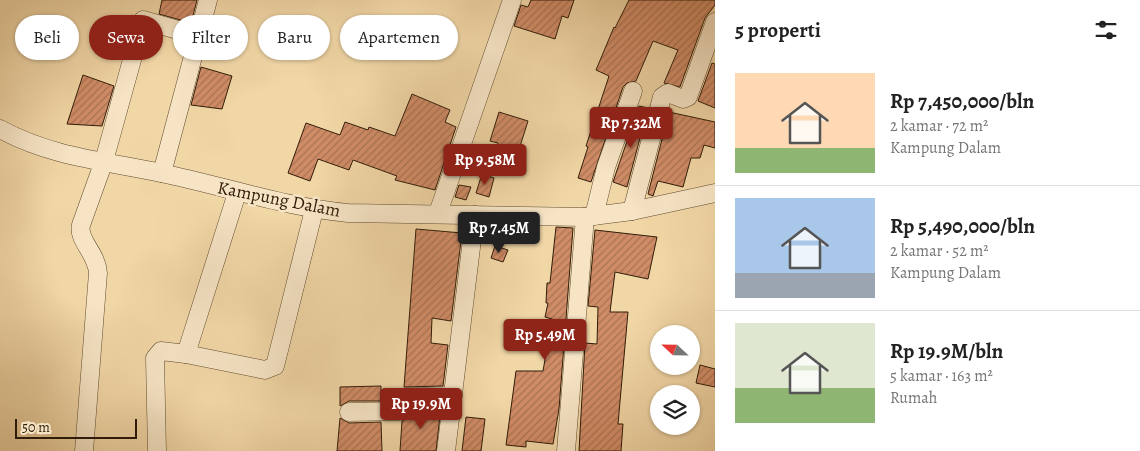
<!DOCTYPE html>
<html lang="id">
<head>
<meta charset="utf-8">
<style>
  body { margin:0; font-family:Alegreya,serif; background:#f6f6f6; color:#222; height:100vh; display:flex; flex-direction:column; font-size:19px; white-space:nowrap }
  * { box-sizing:border-box; margin:0 }
  p { font-size:16px; color:#767676 }
  .icon { flex:none; width:28px; height:28px; fill:none; stroke:currentColor; stroke-width:2; stroke-linecap:round; stroke-linejoin:round }
  .map { position:relative; flex:1; overflow:hidden }
  .side { display:flex; flex-direction:column; background:#fff; width:425px }
  .side>* { flex:none }
  .top-card { position:absolute; left:15px; top:15px; width:475px; height:45px; display:flex; gap:10px }
  .needle { width:32px; rotate:292deg }
  .controls { position:absolute; left:650px; top:325px; display:grid; gap:10px }
  .controls a { display:grid; place-items:center; width:50px; height:50px; border-radius:50%; background:#fff; box-shadow:0 1px 4px #0004; font-size:25px }
  .scale { position:absolute; left:15px; bottom:12px; width:122px; box-sizing:border-box; padding-left:5px; border:2px solid #301c08; border-top:0; font-size:14px; line-height:18px; white-space:nowrap; color:#301c08; -webkit-text-stroke:4px #f6e4c5; paint-order:stroke }
  .price { position:absolute; translate:-50% -42px; padding:0 11px; border-radius:5px; background:#8f2418; color:#fff; font-size:16px; line-height:32px; filter:drop-shadow(0 1px 2px #0008) }
  .price::after { content:''; position:absolute; left:50%; top:30px; width:15px; height:11px; margin-left:-8px; background:inherit; clip-path:polygon(0 0,100% 0,50% 100%) }
  .price.selected { background:#222; color:#fff }
  ul { padding:0; list-style:none }
  li { display:flex; align-items:center; gap:15px; height:125px; padding:0 20px }
  li+li { border-top:1px solid #e0e0e0 }
  li span { display:grid; place-items:center; flex:none; width:140px; height:100px; border-radius:0px; color:#555 }
  li>.icon { margin-inline-start:auto }
  span .icon { width:60px; height:60px; fill:#fffc; stroke-width:1 }
  li b { font-size:21px }
  h2 { display:flex; justify-content:space-between; align-items:center; height:60px; padding:0 20px; font-size:21px }
  .pill { padding:0 18px; border-radius:22px; background:#fff; box-shadow:0 1px 4px #0004; font-size:18px; line-height:45px }
  .pill.selected { background:#8f2418; color:#fff }
  main { display:flex; flex:1; min-height:0 }
  .map>svg:first-child { display:block }
  .building { fill:url(#building-hatch); stroke:#301c08 }
  .lines { fill:none; stroke-linecap:round; stroke-linejoin:round }
  .street-casing { stroke:#604a30; stroke-width:19 }
  .street { stroke:#f6e4c5; stroke-width:18 }
  .labels { text-anchor:middle; dominant-baseline:central; stroke-width:5; stroke-linejoin:round; paint-order:stroke }
  .street-label { font-size:18px; fill:#301c08; stroke:#f6e4c5 }
</style>
</head>
<body>
<main>
<div class="map">
<svg width="715" height="451" viewBox="0 0 715 451">
  <defs>
    <pattern id="building-hatch" width="6" height="6" patternUnits="userSpaceOnUse" patternTransform="scale(1.25)"><rect width="6" height="6" fill="#d08c67"/><path d="M-1 1l2-2M0 6l6-6M5 7l2-2" fill="none" stroke="#a97253"/></pattern>
  </defs>
  <rect width="100%" height="100%" fill="#f1d6a6"/>
  <filter id="stains"><feTurbulence type="fractalNoise" baseFrequency=".004" numOctaves="4"/><feColorMatrix values="0 0 0 0 .2 0 0 0 0 .09 0 0 0 0 .02 0 0 0 .5 -.17"/></filter>
  <radialGradient id="worn" r=".72"><stop offset=".6" stop-color="#630" stop-opacity="0"/><stop offset="1" stop-color="#630" stop-opacity=".3"/></radialGradient>
  <g class="building">
    <polygon points="162,0 197,0 191,23 159,14"/>
    <polygon points="531,0 574,0 568,18 562,16 555,39 514,26 521,5 528,7"/>
    <polygon points="629,0 715,0 715,5 705,18 680,87 664,83 678,50 653,41 636,81 627,83 623,87 591,182 578,178 588,147 586,146 609,76 596,70 614,27 615,28"/>
    <polygon points="440,30 452,35 445,50 434,45"/>
    <polygon points="712,63 715,64 715,108 698,101"/>
    <polygon points="201,67 232,76 222,109 191,105"/>
    <polygon points="83,75 114,86 102,126 67,124"/>
    <polygon points="412,94 450,110 445,122 456,127 435,190 395,180 397,176 353,160 349,170 318,159 310,181 288,173 306,123 340,135 345,122 368,130 369,127 395,136"/>
    <polygon points="639,106 648,108 627,187 613,182"/>
    <polygon points="499,112 528,121 515,162 495,156 498,143 490,141"/>
    <polygon points="669,112 715,122 715,148 704,145 700,158 691,158 683,187 658,181 653,196 648,194"/>
    <polygon points="482,174 494,178 489,197 476,193"/>
    <polygon points="459,185 471,187 466,200 455,197"/>
    <polygon points="556,227 573,228 559,409 553,444 526,441 526,447 506,445 516,371 543,371 552,319 545,317 548,303 546,303 547,283 550,283"/>
    <polygon points="416,229 462,233 451,321 432,318 431,343 448,345 443,386 404,387"/>
    <polygon points="595,230 657,237 648,279 615,272 610,312 628,312 618,424 623,424 621,451 579,451 585,343 597,344 598,307 588,306"/>
    <polygon points="495,246 508,250 503,262 491,258"/>
    <polygon points="700,365 715,369 715,387 696,383"/>
    <polygon points="381,386 381,401 349,401 340,406 340,387"/>
    <polygon points="413,407 441,407 436,451 400,451 402,421 408,417"/>
    <polygon points="466,417 485,419 481,451 462,451"/>
    <polygon points="340,418 349,423 381,422 382,451 337,451"/>
  </g>
  <g class="lines">
    <g class="street-casing">
      <g id="street">
        <path d="M0 129C51 157 105 161 161 173 224 186 284 207 348 213L585 217 632 211 715 193"/>
        <polyline points="162,173 208,0"/>
        <polyline points="237,193 186,354 265,370 275,366 314,210"/>
        <polyline points="632,211 662,97 668,93 683,99 688,97 715,22"/>
        <polyline points="438,213 512,0"/>
        <polyline points="594,216 606,167 633,91"/>
        <polyline points="349,412 399,411 407,397 453,396"/>
        <path d="M84 451 98 273C97 253 77 240 81 225L104 161 143 20 199 36"/>
        <polyline points="157,451 155,358 161,351 186,354"/>
        <polyline points="446,451 475,215"/>
        <polyline points="566,451 585,217"/>
      </g>
    </g>
    <use href="#street" class="street"/>
  </g>
  <g class="labels">
    <g class="street-label">
      <text transform="translate(279 199) rotate(11)">Kampung Dalam</text>
    </g>
  </g>
  <rect width="100%" height="100%" filter="url(#stains)"/>
  <rect width="100%" height="100%" fill="url(#worn)"/>
</svg>
<div class="controls">
<a><svg class="needle" viewBox="-14 -14 28 28"><path d="M0-13l5 13h-10z" fill="#e53935"/><path d="M0 13l5-13h-10z" fill="#767676"/></svg></a>
<a><svg class="icon" aria-label="layers" viewBox="0 0 24 24"><path d="M12 4l9 5-9 5-9-5zM3 14l9 5 9-5"/></svg></a>
</div>
<div class="scale">50 m</div>
<b class="price" style="left:631px;top:149px">Rp 7.32M</b>
<b class="price" style="left:485px;top:186px">Rp 9.58M</b>
<b class="price selected" style="left:499px;top:254px">Rp 7.45M</b>
<b class="price" style="left:545px;top:361px">Rp 5.49M</b>
<b class="price" style="left:421px;top:430px">Rp 19.9M</b>
<div class="top-card">
<a class="pill">Beli</a>
<a class="pill selected">Sewa</a>
<a class="pill">Filter</a>
<a class="pill">Baru</a>
<a class="pill">Apartemen</a>
</div>
</div>
<section class="side">
<h2>5 properti<svg class="icon" aria-label="filters" viewBox="0 0 24 24"><path d="M4 7h16M4 17h16"/><circle cx="9" cy="7" r="2"/><circle cx="15" cy="17" r="2"/></svg></h2>
<ul>
<li><span style="background:linear-gradient(#ffd9b3 75%,#8fb573 0)"><svg class="icon" aria-label="home" viewBox="0 0 24 24"><path d="M3 11l9-7 9 7M6 9v11h12V9"/></svg></span><div><b>Rp 7,450,000/bln</b><p>2 kamar · 72 m²</p><p>Kampung Dalam</p></div></li>
<li><span style="background:linear-gradient(#a9c7e8 75%,#9aa5b1 0)"><svg class="icon" aria-label="home" viewBox="0 0 24 24"><path d="M3 11l9-7 9 7M6 9v11h12V9"/></svg></span><div><b>Rp 5,490,000/bln</b><p>2 kamar · 52 m²</p><p>Kampung Dalam</p></div></li>
<li><span style="background:linear-gradient(#dfe7d0 65%,#8fb573 0)"><svg class="icon" aria-label="home" viewBox="0 0 24 24"><path d="M3 11l9-7 9 7M6 9v11h12V9"/></svg></span><div><b>Rp 19.9M/bln</b><p>5 kamar · 163 m²</p><p>Rumah</p></div></li>
</ul>
</section>
</main>
</body>
</html>
